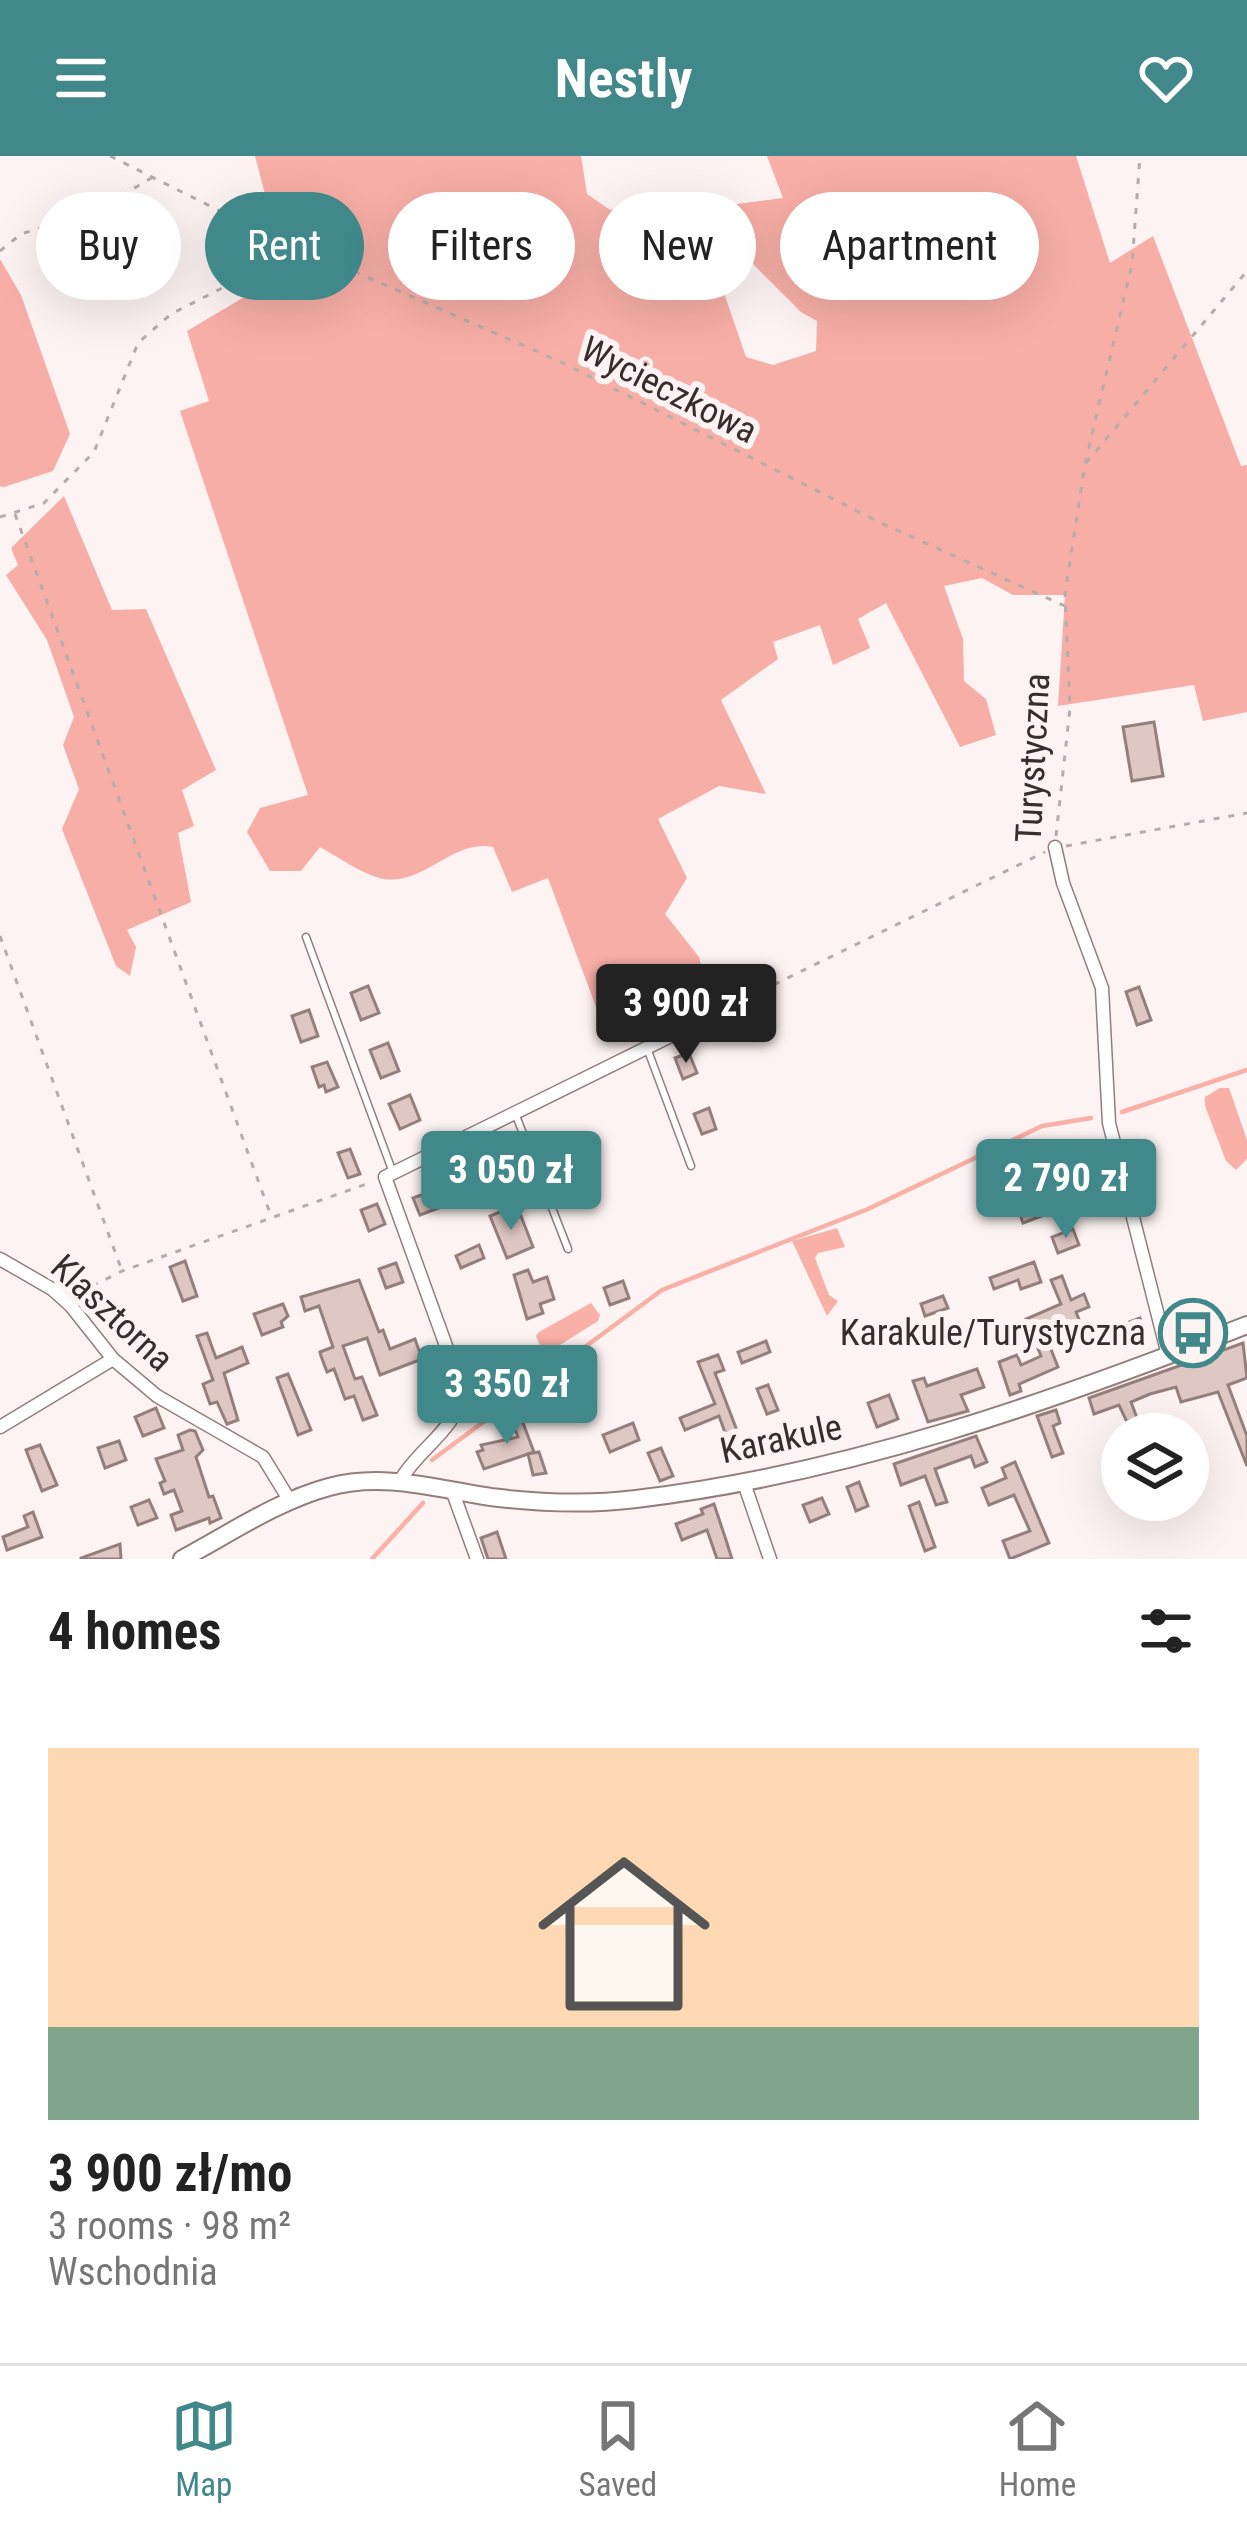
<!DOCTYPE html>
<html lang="en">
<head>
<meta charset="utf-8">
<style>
  body { margin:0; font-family:"Roboto Condensed",sans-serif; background:#f6f6f6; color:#222; height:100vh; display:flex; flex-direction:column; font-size:45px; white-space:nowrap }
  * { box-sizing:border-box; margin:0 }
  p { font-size:39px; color:#767676 }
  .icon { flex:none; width:66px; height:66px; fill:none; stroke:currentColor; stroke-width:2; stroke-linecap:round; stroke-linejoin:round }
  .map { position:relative; height:1403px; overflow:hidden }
  .panel { display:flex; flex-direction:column; background:#fff; flex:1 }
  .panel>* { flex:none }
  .banner { position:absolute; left:36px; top:36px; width:1176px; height:108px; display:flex; gap:24px }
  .controls { position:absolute; left:1101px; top:1257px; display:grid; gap:24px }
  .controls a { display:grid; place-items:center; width:108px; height:108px; border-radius:50%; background:#fff; box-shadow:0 12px 48px #0002; font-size:60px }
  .price { position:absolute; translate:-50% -102px; padding:0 27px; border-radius:12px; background:#408889; color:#fff; font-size:39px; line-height:78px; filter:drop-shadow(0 3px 6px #0008) }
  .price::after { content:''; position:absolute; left:50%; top:72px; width:36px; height:27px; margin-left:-18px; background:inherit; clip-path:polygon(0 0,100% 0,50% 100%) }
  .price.active { background:#222; color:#fff }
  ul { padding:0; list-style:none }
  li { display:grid; align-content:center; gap:24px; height:636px; padding:0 48px }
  li span { display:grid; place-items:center; height:372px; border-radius:0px; color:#555 }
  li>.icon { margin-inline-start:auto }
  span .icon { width:216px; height:216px; fill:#fffc; stroke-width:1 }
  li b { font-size:51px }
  h2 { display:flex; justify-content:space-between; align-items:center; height:144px; padding:0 48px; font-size:51px }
  .pill { padding:0 42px; border-radius:54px; background:#fff; box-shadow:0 12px 48px #0002; font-size:42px; line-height:108px }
  .pill.active { background:#408889; color:#fff }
  header { display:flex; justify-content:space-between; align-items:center; height:156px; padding:0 48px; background:#408889; color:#fff; font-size:54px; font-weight:700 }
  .tab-bar { display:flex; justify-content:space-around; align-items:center; height:168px; border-top:3px solid #e0e0e0; background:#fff; font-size:33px; color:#767676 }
  .tab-bar a { display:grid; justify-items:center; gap:6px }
  .tab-bar .active { color:#408889 }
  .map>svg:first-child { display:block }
  .forest { fill:#f7aea6 }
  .water { fill:#f9b0a7 }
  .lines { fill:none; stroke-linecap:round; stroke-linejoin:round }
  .stream { stroke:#f9b0a7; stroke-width:4.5 }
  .building { fill:#dfc7c3; stroke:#957f7c; stroke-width:3 }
  .lane-casing { stroke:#947e7b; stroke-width:9 }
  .street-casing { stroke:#947e7b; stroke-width:15 }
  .secondary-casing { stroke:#947e7b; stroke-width:20 }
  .path { stroke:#b6acab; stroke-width:3; stroke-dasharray:6 9; stroke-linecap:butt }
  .lane { stroke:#fff; stroke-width:6 }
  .street { stroke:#fff; stroke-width:12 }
  .secondary { stroke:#fff; stroke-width:16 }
  .labels { text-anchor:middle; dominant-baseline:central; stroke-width:12; stroke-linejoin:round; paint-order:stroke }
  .street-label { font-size:36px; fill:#372e2c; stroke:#fdf3f2 }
  .poi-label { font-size:36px; fill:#372e2c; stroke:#fdf3f2; text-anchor:end }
</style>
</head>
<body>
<header><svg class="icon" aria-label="menu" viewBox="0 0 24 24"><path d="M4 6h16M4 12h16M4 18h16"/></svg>Nestly<svg class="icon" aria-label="heart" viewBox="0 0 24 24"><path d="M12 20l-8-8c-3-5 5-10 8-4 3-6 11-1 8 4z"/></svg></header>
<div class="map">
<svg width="1247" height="1403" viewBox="0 0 1247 1403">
  <rect width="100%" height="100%" fill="#fdf3f2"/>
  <g class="forest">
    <path d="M255 0H581L587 38 610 54 691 41 746 201 773 209 816 195 817 165 801 156 747 102 737 48 783 42 767 0H1076L1110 107 1153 80 1241 310 1247 309V556L1203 565 1194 529 1058 550 1065 439H1013L982 422 944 430 963 483 964 525 986 543 996 579 960 591 886 447 858 463 870 492 833 509 820 469 773 486 778 503 721 544 766 638 719 630 658 663 687 722 665 758 699 801 706 827 650 843 648 872 609 886 548 722 512 736 493 691C452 682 422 733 379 722 359 716 338 701 320 691L301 715H270L247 676 260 652 308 639 180 255 209 245 187 175 286 116 343 127 351 97 272 65Z"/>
    <polygon points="0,103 21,139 70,278 53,315 4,331 0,330"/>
    <polygon points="64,340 112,454 146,453 216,614 182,634 194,670 178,677 191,746 127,774 136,791 130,820 116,810 62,673 79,633 63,589 74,561 47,484 6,419 18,409 11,392"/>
  </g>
  <g class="water">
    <polygon points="1220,932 1229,932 1247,984 1247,1003 1236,1014 1226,1005 1205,950 1205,941"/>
    <polygon points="837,1072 845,1091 818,1097 815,1102 829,1139 838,1145 827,1160 792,1085"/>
    <polygon points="591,1147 600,1159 598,1165 544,1199 536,1180 539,1176"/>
  </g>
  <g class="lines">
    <g class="stream">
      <polyline points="1122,956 1247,914"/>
      <polyline points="432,1304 662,1134 868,1053 1042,970 1091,962"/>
      <polyline points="372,1403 423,1347"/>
    </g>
  </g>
  <g class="building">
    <polygon points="1154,566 1163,620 1132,625 1123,571"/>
    <polygon points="368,830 379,857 361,864 351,837"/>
    <polygon points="1139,831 1151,864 1137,869 1126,836"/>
    <polygon points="309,854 318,880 301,886 292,860"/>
    <polygon points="388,887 399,915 381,922 370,894"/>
    <polygon points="689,897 697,917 683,923 675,902"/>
    <polygon points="327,906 338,931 326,936 324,929 319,931 312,911"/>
    <polygon points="410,939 420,964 400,973 389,948"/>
    <polygon points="709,952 716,973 702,978 694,958"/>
    <polygon points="502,990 509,1009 478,1021 470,1002"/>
    <polygon points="350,993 360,1018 348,1022 338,997"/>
    <polygon points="435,1034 441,1051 420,1059 413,1042"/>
    <polygon points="1039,1045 1044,1059 1023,1067 1018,1053"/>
    <polygon points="377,1048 385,1068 369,1075 361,1054"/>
    <polygon points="507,1053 511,1063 521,1060 533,1091 507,1102 490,1060"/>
    <polygon points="1073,1073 1079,1089 1058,1097 1052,1081"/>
    <polygon points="479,1089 484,1102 461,1112 456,1100"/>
    <polygon points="185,1105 197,1140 183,1145 170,1111"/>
    <polygon points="1034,1106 1041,1126 1021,1133 1018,1124 994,1133 990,1122"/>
    <polygon points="396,1107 403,1126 386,1132 379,1113"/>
    <polygon points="528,1114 533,1126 547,1121 554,1143 540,1148 543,1157 527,1163 514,1119"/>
    <polygon points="1062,1120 1071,1144 1084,1138 1089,1151 1076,1156 1086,1181 1076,1185 1070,1171 1046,1181 1058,1211 1019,1228 1021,1235 1010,1239 999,1206 1017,1199 1021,1209 1041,1200 1026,1163 1061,1148 1051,1124"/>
    <polygon points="359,1124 379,1176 383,1174 390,1193 415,1183 422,1203 380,1219 367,1182 343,1190 355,1223 362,1221 377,1259 363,1264 354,1240 345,1243 334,1213 327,1216 321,1200 320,1196 333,1191 319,1150 305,1155 301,1141"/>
    <polygon points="623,1125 629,1142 610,1149 604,1132"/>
    <polygon points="943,1140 948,1152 925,1160 921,1148"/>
    <polygon points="283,1148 288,1160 281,1166 283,1171 262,1179 254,1158"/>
    <polygon points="1140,1162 1145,1176 1123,1183 1119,1170"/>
    <polygon points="207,1177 216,1202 242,1191 248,1207 224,1217 238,1264 227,1268 217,1246 210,1248 203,1228 213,1224 197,1180"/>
    <polygon points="766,1185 770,1196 742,1207 738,1196"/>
    <polygon points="1243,1187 1247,1222 1228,1229 1247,1280 1247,1310 1218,1236 1181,1246 1176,1231 1150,1238 1131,1246 1137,1262 1127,1266 1119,1249 1094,1258 1089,1242"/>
    <polygon points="718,1199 724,1214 715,1217 741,1285 744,1284 750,1298 735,1304 719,1260 685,1274 680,1262 715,1248 698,1206"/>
    <polygon points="977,1213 984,1231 961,1239 968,1255 928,1266 913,1225 924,1222 927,1230"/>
    <polygon points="288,1218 311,1274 298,1279 277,1222"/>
    <polygon points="768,1229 778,1254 767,1258 757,1233"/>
    <polygon points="889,1239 898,1263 877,1271 868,1247"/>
    <polygon points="156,1252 164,1272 143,1280 135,1261"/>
    <polygon points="1056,1254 1060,1267 1053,1270 1063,1297 1052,1301 1037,1260"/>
    <polygon points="520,1259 534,1296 484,1313 477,1296 483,1294 481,1289 518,1281 511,1262"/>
    <polygon points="633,1267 639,1284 610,1296 603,1279"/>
    <polygon points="190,1274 195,1275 203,1294 196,1301 209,1341 213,1340 221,1362 210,1367 209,1362 176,1374 171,1359 182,1355 174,1334 164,1338 160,1327 165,1325 156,1303 183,1294 178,1279"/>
    <polygon points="792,1274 798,1290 781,1296 776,1280"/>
    <polygon points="976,1280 987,1306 975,1311 971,1300 935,1313 947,1346 936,1349 925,1320 901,1329 894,1308"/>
    <polygon points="119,1285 126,1304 105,1312 98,1292"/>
    <polygon points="40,1289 57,1329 42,1335 26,1294"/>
    <polygon points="661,1292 673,1320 660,1325 648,1297"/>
    <polygon points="539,1296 546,1317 533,1319 528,1298"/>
    <polygon points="1015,1306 1049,1387 1010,1403 1003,1385 1030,1375 1014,1339 989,1349 982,1332 1006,1322 1002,1312"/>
    <polygon points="859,1326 868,1350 856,1355 847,1331"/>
    <polygon points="822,1342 829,1358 810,1366 803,1349"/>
    <polygon points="149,1344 157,1362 138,1369 131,1351"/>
    <polygon points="919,1346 935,1391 925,1395 909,1350"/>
    <polygon points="714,1348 726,1384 732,1403 717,1403 707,1374 682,1384 676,1368 703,1358 701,1353"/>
    <polygon points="33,1356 42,1381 7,1394 3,1381 28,1371 24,1360"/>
    <polygon points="497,1376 506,1403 488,1403 481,1382"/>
    <polygon points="120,1388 121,1403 81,1403 81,1402"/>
  </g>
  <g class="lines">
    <g class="lane-casing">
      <g id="lane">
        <polyline points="306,781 392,1014"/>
        <polyline points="647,892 691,1010"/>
        <polyline points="515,957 568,1093"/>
      </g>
    </g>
    <g class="street-casing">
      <g id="street">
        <polyline points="1055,691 1063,727 1102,832 1109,967 1168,1199"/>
        <polyline points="0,1103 52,1133 71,1150 113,1203 157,1240 263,1301 290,1345"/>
        <polyline points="0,1271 113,1203"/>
        <path d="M400 1325C419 1291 457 1275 462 1234L385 1021 707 862"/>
        <polyline points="744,1327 770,1403"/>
        <polyline points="452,1334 477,1403"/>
      </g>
    </g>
    <g class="secondary-casing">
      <path id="secondary" d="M182 1403C229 1378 277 1345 329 1331 383 1316 437 1333 491 1341 539 1347 588 1349 636 1343 847 1318 1051 1246 1247 1169"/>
    </g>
    <g class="path">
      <polyline points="110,0 248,69 561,206 879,366 1065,450"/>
      <polyline points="0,95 21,78 94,56 153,21"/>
      <polyline points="1086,307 1247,115"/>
      <polyline points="15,358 271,1060"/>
      <polyline points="0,361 44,347 94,296 138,187 171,158 299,93"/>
      <polyline points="1056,680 1070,552 1065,438 1085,308 1132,108 1140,0"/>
      <polyline points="1066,690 1247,657"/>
      <polyline points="0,780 122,1115"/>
      <polyline points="720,855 1045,696"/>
      <polyline points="79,1137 122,1115 372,1026"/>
    </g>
    <use href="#lane" class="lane"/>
    <use href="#street" class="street"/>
    <use href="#secondary" class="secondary"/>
  </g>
  <defs>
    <g id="bus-ring" transform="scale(3.45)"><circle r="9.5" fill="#fdf3f2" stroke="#408889" stroke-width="1.5"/><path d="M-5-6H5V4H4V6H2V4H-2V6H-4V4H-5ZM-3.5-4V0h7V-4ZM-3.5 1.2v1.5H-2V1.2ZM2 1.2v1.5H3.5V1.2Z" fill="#408889"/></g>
  </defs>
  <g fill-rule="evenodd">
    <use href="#bus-ring" x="1193" y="1177"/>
  </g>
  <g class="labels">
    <g class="street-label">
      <text transform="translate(669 234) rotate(27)">Wycieczkowa</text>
      <text transform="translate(1033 602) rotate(-87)">Turystyczna</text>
      <text transform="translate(112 1157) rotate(43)">Klasztorna</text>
      <text transform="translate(781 1283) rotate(-12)">Karakule</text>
    </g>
    <g class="poi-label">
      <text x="1146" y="1177">Karakule/Turystyczna</text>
    </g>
  </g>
</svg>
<div class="controls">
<a><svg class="icon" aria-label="layers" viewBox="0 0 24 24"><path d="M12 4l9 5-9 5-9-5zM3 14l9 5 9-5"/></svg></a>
</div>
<b class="price active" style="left:686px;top:910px">3 900 zł</b>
<b class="price" style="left:511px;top:1077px">3 050 zł</b>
<b class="price" style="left:1066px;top:1085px">2 790 zł</b>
<b class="price" style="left:507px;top:1291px">3 350 zł</b>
<div class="banner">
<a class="pill">Buy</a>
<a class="pill active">Rent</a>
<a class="pill">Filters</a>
<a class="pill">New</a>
<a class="pill">Apartment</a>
</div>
</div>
<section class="panel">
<h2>4 homes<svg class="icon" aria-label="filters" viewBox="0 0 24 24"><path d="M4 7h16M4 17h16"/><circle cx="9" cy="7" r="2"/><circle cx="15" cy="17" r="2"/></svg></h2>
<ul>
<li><span style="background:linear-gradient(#ffd9b3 75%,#7fa58c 0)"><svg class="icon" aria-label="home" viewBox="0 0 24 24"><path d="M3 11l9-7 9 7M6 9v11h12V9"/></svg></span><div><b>3 900 zł/mo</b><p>3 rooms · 98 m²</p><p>Wschodnia</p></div></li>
</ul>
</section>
<nav class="tab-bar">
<a class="active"><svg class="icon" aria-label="map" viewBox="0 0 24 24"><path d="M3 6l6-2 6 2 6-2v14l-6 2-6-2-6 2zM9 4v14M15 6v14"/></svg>Map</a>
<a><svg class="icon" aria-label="saved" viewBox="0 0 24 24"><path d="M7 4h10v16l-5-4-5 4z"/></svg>Saved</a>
<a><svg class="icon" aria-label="home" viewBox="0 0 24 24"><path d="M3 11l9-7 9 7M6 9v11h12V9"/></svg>Home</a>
</nav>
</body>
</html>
